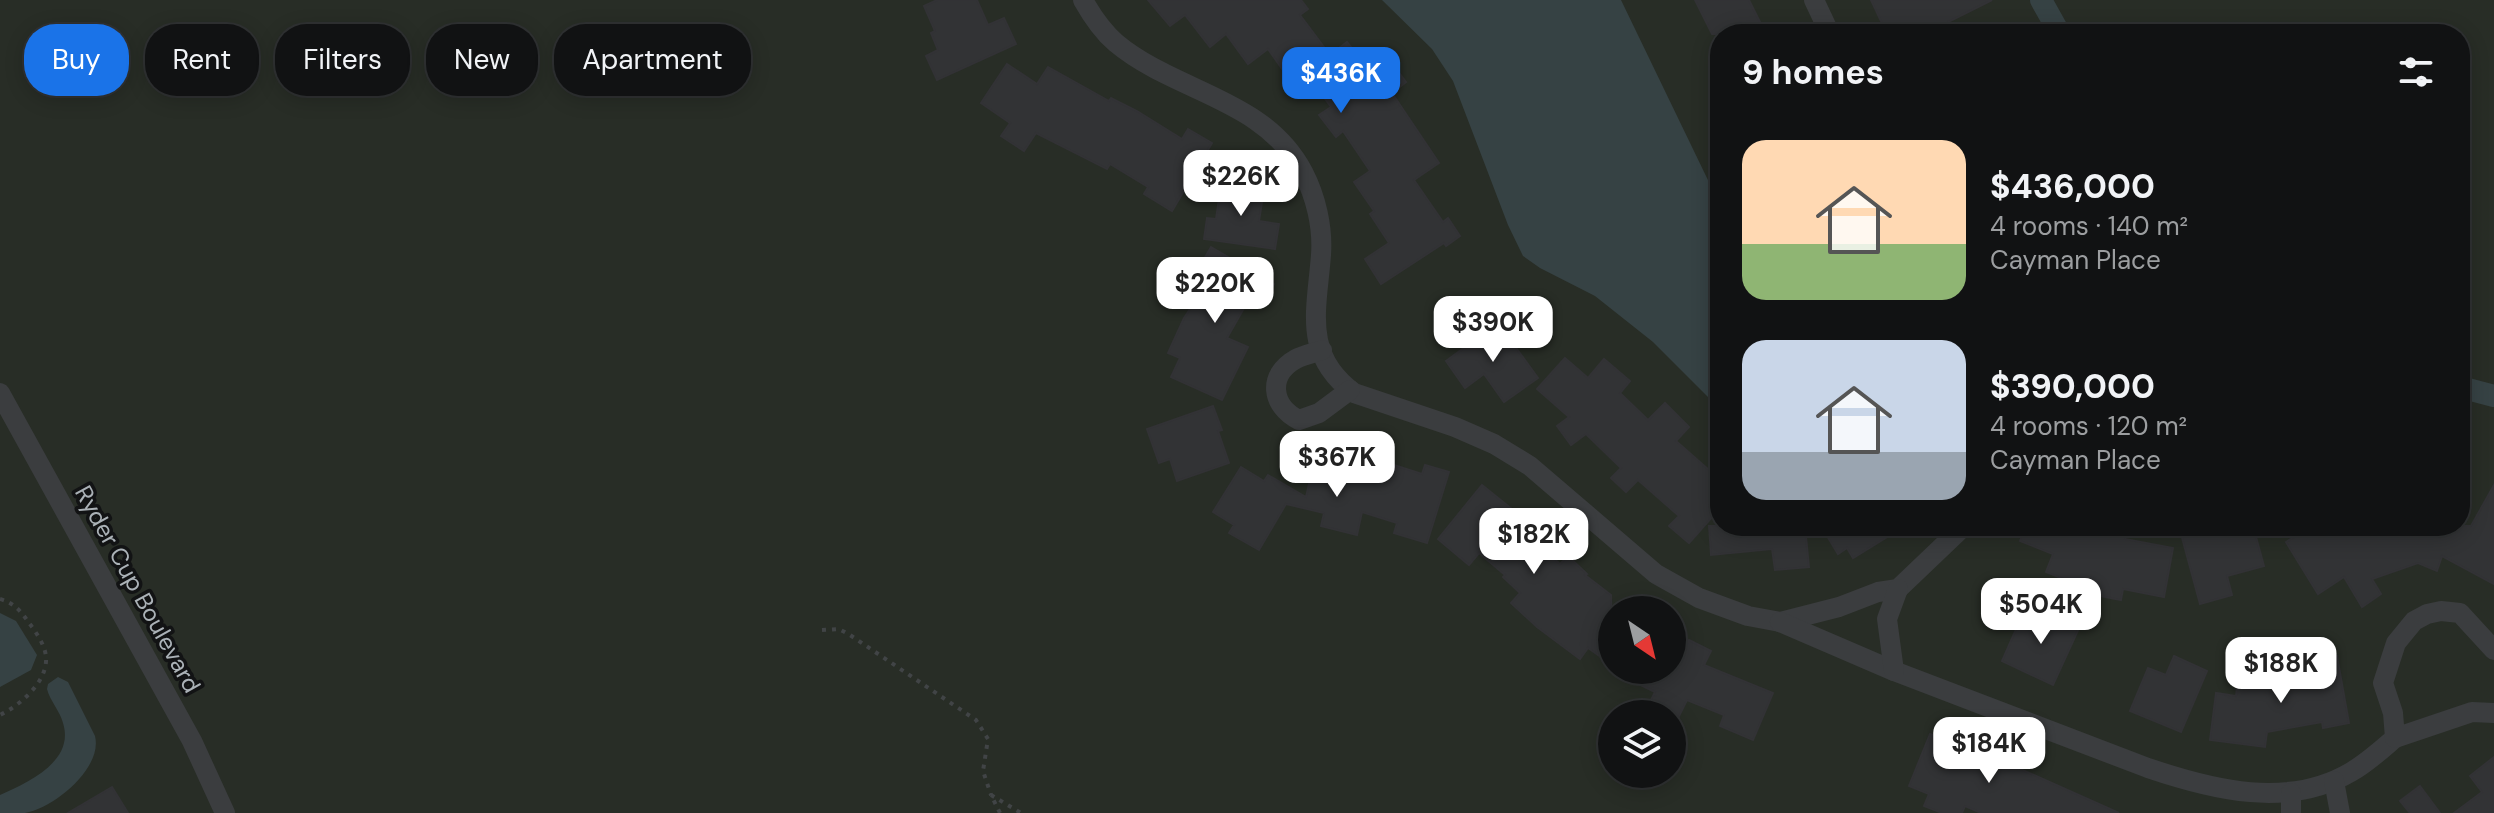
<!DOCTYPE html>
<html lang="en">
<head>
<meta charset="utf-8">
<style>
  body { margin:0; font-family:"DM Sans",sans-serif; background:#1e2021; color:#f1f3f6; height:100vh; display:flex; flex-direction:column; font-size:30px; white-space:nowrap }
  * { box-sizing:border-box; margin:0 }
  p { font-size:26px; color:#9c9ea0 }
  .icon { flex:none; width:44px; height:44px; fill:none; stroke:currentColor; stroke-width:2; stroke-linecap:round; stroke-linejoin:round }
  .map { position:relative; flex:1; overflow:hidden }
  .details { position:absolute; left:1710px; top:24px; width:760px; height:512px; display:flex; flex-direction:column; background:#111213; border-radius:32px; box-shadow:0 4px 20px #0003,0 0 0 2px #303233 }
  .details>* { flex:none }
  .banner { position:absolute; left:24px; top:24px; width:760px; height:72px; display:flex; gap:16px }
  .needle { width:52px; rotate:145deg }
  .buttons { position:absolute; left:1598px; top:596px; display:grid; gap:16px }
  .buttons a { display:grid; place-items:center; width:88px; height:88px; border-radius:50%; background:#111213; box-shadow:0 4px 20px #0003,0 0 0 2px #303233; font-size:40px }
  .price { position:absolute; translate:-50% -68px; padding:0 18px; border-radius:16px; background:#fff; color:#222; font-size:26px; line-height:52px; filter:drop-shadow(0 2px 4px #0008) }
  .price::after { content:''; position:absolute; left:50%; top:48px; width:24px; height:18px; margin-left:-12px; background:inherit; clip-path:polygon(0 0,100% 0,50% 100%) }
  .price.current { background:#1a73e8; color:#fff }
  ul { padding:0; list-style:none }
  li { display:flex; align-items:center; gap:24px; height:200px; padding:0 32px }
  li span { display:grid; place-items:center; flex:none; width:224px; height:160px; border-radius:24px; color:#555 }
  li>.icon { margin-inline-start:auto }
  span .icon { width:96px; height:96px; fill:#fffc; stroke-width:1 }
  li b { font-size:34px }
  h2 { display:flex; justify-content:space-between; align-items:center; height:96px; padding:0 32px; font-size:34px }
  .chip { padding:0 28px; border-radius:32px; background:#111213; box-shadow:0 4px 20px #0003,0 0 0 2px #303233; font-size:28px; line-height:72px }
  .chip.current { background:#1a73e8; color:#fff }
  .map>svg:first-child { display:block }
  .green { fill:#282d26; fill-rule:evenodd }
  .water { fill:#364244 }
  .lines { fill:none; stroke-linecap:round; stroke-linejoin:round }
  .canal { stroke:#364244; stroke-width:22 }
  .building { fill:#323335; stroke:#323235; stroke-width:2 }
  .path { stroke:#414446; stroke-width:4; stroke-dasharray:4 6; stroke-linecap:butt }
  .minor { stroke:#3b3d3f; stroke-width:20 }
  .labels { text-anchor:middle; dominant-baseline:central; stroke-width:7; stroke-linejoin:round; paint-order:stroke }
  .street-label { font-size:24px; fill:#abb2b7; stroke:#121314 }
</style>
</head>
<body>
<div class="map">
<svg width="2494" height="813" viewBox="0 0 2494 813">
  <rect width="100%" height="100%" fill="#171819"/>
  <path class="green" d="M0 0H2494V813H0ZM1720 34H2460V526H1720ZM1612 610H1672V670H1612ZM1612 714H1672V774H1612Z"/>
  <g class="water">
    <polygon points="1382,0 1621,0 1720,205 1720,405 1714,403 1653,342 1595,296 1540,268 1523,256 1508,225 1453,81 1432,49"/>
    <polygon points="0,613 16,621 37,655 31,670 0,687"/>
    <path d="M58 677 68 682 95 736C103 768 54 808 25 813 17 813 8 813 0 813V795C29 782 75 761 63 723 60 711 50 701 47 689L48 684Z"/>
  </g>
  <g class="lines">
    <g class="canal">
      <polyline points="2041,0 2060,34"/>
      <polyline points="2460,387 2494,396"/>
    </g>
  </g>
  <g class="building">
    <polygon points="937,0 977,0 988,25 1004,18 1016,44 937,80 926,56 938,50 931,33 935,31 924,6"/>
    <polygon points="1148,0 1301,0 1308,9 1300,15 1330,55 1347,42 1367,67 1385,54 1406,82 1392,93 1439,163 1414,180 1443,222 1448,218 1460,236 1446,246 1444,243 1381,284 1365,259 1389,243 1370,214 1374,211 1354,182 1370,171 1343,131 1336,137 1319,115 1331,107 1301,66 1287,76 1268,49 1248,64 1226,34 1210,47 1185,15 1170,26"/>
    <polygon points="1695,0 1749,0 1766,34 1712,34"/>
    <polygon points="1871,0 1992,0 1948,22 1954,34 1887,34"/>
    <polygon points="1007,64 1037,84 1048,67 1109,101 1111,98 1137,111 1182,139 1188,129 1212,143 1172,211 1144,194 1148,187 1110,164 1107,169 1036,133 1024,151 1001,136 1010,123 981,103"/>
    <polygon points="1222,178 1253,182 1251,194 1263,196 1259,221 1279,224 1275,249 1204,239 1207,218 1216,219"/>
    <polygon points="1211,247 1274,284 1264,301 1252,294 1227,338 1248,347 1222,400 1171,377 1180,358 1168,353 1184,318 1206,285 1193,278"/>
    <polygon points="1498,323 1538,378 1504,402 1484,374 1465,388 1446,361"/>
    <polygon points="1565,358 1588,378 1604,359 1630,381 1620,393 1648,420 1665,403 1689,427 1676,441 1709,470 1720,457 1720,508 1689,543 1669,526 1679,516 1638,480 1626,492 1611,478 1621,468 1586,434 1571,445 1557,426 1569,417 1537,389"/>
    <polygon points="1213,406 1222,430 1218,431 1229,463 1177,481 1170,459 1159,463 1147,429"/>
    <polygon points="1315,457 1389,470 1391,464 1422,474 1425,465 1449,472 1427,543 1394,533 1397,523 1362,512 1357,535 1321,526 1324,513 1286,504 1259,550 1229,533 1234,525 1213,512 1241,467 1264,481 1268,475 1306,497"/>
    <polygon points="1482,485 1528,522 1522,529 1560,564 1568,556 1587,574 1585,575 1611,595 1612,651 1605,660 1588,648 1580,659 1537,627 1511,603 1520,593 1503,577 1505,575 1479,553 1469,565 1438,539"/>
    <polygon points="2494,485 2494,584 2442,556 2437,571 2418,563 2372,579 2381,594 2362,607 2344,577 2318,594 2286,542 2312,526 2315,526 2320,535 2335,526 2471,526"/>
    <polygon points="1709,526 1805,526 1809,567 1775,570 1772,549 1711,555"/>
    <polygon points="1821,526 1905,526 1853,558 1847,548 1838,554"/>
    <polygon points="2026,526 2096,526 2094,530 2126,536 2125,539 2173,548 2164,597 2123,589 2121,600 2090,594 2091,590 2046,572 2053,554 2020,541"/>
    <polygon points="2212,526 2253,526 2264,566 2227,576 2232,595 2200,604 2181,534"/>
    <polygon points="2024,611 2046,621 2050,613 2080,626 2053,685 2002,661"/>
    <polygon points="1689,640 1711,651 1704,665 1773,693 1753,740 1720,726 1724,715 1687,700 1677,720 1672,717 1672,714 1665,714 1648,706 1655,692 1610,670 1672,670 1672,651 1681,656"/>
    <polygon points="2174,656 2207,671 2181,732 2130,711 2148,668 2166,675"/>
    <polygon points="2337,656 2349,723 2323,728 2322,722 2267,732 2265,747 2210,740 2216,693 2236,696 2238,677 2287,682 2305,679 2302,662"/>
    <polygon points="1930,734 2007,763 2119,813 1981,813 1965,806 1962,813 1942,813 1924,806 1929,794 1909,786"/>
    <polygon points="2494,757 2494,813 2454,813 2482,792 2470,776"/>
    <polygon points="2420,786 2440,813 2410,813 2400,801"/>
    <polygon points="112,787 128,813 68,813"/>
  </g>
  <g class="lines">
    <g class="path">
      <path d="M0 599C14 603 21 611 29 623 36 632 45 645 46 657 48 682 19 706 0 715"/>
      <polyline points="822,630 839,629 850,635 976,720 988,739 983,771 991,795"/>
      <polyline points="1000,813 991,795 1021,813"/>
    </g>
    <g class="minor">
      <path d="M1083 0C1092 16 1102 31 1116 43 1176 93 1264 98 1303 172 1316 197 1323 227 1321 255 1317 309 1302 355 1354 393L1455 427 1494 444 1530 466 1656 574 1699 598 1748 616 1780 622 1839 607 1878 592 1898 589 1964 526"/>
      <polyline points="1814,0 1830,34"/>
      <path d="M1322 350C1314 353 1304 355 1296 359 1267 375 1271 406 1299 420L1319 413 1350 390"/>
      <polyline points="0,393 192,741 225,813"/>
      <path d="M1780 622 1894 671 2148 768C2213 790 2288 809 2351 772 2367 763 2381 750 2395 738"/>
      <polyline points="2494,650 2460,613 2441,611 2427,614 2414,621 2396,643 2383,683 2393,713 2395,738 2472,712 2494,713"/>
      <polyline points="1894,671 1887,619 1898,589"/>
      <polyline points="2334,781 2340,813"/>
      <polyline points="2291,813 2291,793"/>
    </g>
  </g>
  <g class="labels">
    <g class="street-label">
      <text transform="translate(138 589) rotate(61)">Ryder Cup Boulevard</text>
    </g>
  </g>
</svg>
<div class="buttons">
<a><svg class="needle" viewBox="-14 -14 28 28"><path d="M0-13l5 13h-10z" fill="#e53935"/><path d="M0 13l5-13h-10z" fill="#9c9ea0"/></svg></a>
<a><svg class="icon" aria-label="layers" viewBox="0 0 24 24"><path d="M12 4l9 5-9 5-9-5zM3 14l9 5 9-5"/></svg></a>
</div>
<b class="price current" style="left:1341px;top:115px">$436K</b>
<b class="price" style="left:1241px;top:218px">$226K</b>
<b class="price" style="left:1215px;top:325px">$220K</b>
<b class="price" style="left:1493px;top:364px">$390K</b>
<b class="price" style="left:1337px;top:499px">$367K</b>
<b class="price" style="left:1534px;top:576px">$182K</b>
<b class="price" style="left:2041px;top:646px">$504K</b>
<b class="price" style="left:2281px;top:705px">$188K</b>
<b class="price" style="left:1989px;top:785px">$184K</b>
<div class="banner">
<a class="chip current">Buy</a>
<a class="chip">Rent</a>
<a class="chip">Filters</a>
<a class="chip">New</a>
<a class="chip">Apartment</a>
</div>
<section class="details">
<h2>9 homes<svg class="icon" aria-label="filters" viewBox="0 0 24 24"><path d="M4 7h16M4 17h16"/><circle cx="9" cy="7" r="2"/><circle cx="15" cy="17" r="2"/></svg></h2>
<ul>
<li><span style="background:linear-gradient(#ffd9b3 65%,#8fb573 0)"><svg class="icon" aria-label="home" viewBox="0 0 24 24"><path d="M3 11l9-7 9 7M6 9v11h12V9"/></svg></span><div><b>$436,000</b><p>4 rooms · 140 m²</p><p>Cayman Place</p></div></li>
<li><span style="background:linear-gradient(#c9d6e8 70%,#9aa5b1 0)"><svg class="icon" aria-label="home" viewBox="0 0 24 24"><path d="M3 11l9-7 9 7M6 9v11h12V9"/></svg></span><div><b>$390,000</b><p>4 rooms · 120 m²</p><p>Cayman Place</p></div></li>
</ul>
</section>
</div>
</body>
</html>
